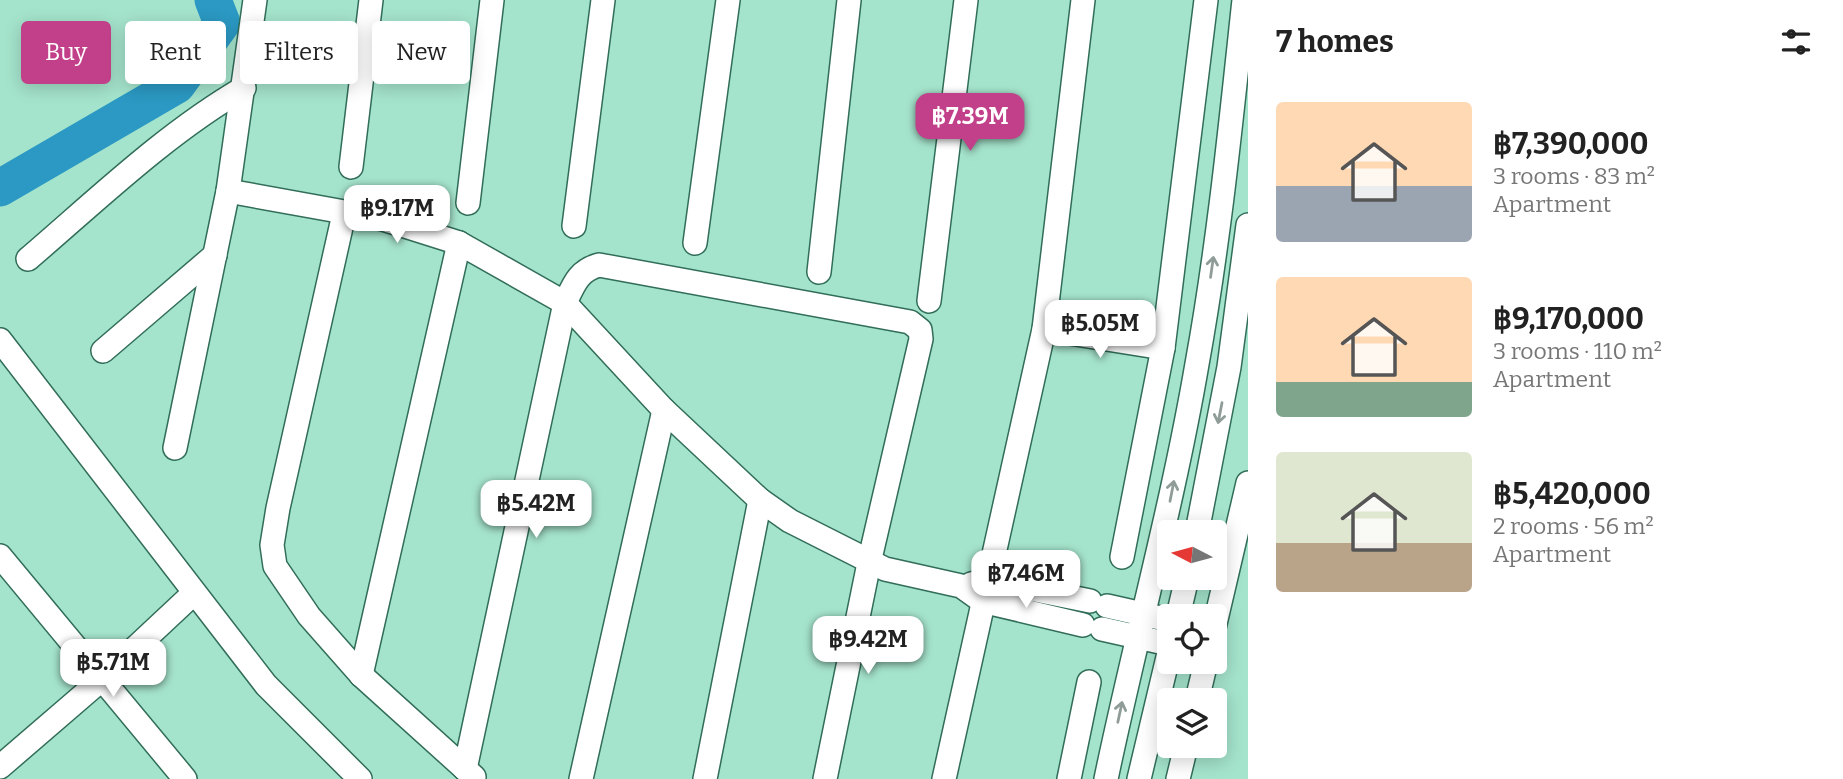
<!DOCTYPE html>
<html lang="en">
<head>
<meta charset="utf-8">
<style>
  body { margin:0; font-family:Bitter,serif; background:#f6f6f6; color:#222; height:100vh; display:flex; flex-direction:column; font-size:26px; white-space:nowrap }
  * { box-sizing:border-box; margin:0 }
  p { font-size:23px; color:#767676 }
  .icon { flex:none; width:38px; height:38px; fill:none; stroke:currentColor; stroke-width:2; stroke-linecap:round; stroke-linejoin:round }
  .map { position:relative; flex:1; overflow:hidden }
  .panel { display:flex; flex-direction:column; background:#fff; width:595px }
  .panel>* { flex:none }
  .banner { position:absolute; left:21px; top:21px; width:665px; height:63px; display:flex; gap:14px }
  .needle { width:46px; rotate:276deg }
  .tools { position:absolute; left:1157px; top:520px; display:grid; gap:14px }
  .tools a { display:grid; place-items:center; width:70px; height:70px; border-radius:7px; background:#fff; box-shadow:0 4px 18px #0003; font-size:35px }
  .price { position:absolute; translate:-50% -60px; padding:0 16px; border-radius:14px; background:#fff; color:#222; font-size:23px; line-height:46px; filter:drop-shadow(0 2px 4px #0008) }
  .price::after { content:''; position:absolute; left:50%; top:42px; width:21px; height:16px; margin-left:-10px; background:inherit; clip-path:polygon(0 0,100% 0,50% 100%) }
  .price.on { background:#c14089; color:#fff }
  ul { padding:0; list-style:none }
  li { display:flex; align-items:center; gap:21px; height:175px; padding:0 28px }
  li span { display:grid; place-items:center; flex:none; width:196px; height:140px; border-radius:7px; color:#555 }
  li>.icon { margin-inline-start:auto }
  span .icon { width:84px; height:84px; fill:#fffc; stroke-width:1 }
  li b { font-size:30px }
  h2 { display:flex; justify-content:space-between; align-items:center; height:84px; padding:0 28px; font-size:30px }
  .tag { padding:0 24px; border-radius:7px; background:#fff; box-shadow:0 4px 18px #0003; font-size:24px; line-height:63px }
  .tag.on { background:#c14089; color:#fff }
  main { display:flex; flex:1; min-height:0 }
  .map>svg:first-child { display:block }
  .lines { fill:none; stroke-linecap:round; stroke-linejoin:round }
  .river { stroke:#2b99c3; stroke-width:37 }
  .street-casing { stroke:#316d59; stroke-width:26 }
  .street { stroke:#fff; stroke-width:23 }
  .oneway { stroke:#909c98 }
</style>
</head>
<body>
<main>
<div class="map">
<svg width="1248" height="779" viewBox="0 0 1248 779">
  <rect width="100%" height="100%" fill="#a5e4cc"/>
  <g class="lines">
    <polyline class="river" points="0,188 177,85 222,23 213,0"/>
    <g class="street-casing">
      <g id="street">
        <polyline points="351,167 371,0"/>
        <polyline points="228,191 383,219 459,243 565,303 664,410 760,500 790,521 885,569 961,586 982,601 1083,625"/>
        <polyline points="468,203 492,0"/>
        <polyline points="344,214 278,508 272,545 275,566 309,616 361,675 474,777"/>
        <polyline points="574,226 603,0"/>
        <polyline points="695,243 728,0"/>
        <path d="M28 259C97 200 165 134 244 88"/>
        <polyline points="819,272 849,0"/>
        <polyline points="929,301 966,0"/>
        <polyline points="1044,329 1163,348"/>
        <polyline points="0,340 266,685 360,779"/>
        <polyline points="103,351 215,255"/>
        <polyline points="175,448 228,191 255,0"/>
        <polyline points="1197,532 1229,367 1248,225"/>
        <polyline points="0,556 185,779"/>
        <polyline points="1122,557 1163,348 1206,0"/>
        <polyline points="971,584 986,580 1090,601"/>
        <polyline points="1107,606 1169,620"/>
        <polyline points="1178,616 1187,578"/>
        <polyline points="1214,628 1248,483"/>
        <polyline points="1102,629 1169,644"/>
        <polyline points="361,675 459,243"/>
        <polyline points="1197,700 1206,662"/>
        <polyline points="0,767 101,680 194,593"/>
        <path d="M465 769 565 303C574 284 578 271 599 265L910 322 920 330 921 339 869 563 825 779"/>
        <polyline points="581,779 664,410"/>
        <polyline points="705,779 760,500"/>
        <polyline points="944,779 1044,329 1083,0"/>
        <polyline points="1069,779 1089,682"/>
        <path d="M1106 779C1135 640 1173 504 1197 364 1219 243 1231 121 1244 0"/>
        <polyline points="1139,779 1169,653"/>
        <polyline points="1178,779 1186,746"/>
      </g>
    </g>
    <use href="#street" class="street"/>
  </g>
  <defs><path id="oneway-shaft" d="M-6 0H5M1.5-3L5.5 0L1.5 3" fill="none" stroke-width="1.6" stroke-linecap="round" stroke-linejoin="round" transform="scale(1.75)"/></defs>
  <g class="oneway">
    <use href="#oneway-shaft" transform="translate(1212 267) rotate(-82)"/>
    <use href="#oneway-shaft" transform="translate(1220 413) rotate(101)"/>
    <use href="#oneway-shaft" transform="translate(1172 491) rotate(-79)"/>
    <use href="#oneway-shaft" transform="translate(1120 712) rotate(-78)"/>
  </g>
</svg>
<div class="tools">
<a><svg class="needle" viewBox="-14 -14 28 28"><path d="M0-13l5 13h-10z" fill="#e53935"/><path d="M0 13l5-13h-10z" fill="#767676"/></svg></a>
<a><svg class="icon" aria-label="locate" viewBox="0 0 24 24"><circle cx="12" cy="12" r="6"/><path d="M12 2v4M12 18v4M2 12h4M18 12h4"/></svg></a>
<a><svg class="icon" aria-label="layers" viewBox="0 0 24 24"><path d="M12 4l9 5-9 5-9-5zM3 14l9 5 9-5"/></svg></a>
</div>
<b class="price on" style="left:970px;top:153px">฿7.39M</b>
<b class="price" style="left:397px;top:245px">฿9.17M</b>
<b class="price" style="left:1100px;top:360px">฿5.05M</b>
<b class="price" style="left:536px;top:540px">฿5.42M</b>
<b class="price" style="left:1026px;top:610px">฿7.46M</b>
<b class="price" style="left:868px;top:676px">฿9.42M</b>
<b class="price" style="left:113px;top:699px">฿5.71M</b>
<div class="banner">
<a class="tag on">Buy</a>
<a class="tag">Rent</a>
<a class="tag">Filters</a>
<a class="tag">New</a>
</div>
</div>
<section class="panel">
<h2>7 homes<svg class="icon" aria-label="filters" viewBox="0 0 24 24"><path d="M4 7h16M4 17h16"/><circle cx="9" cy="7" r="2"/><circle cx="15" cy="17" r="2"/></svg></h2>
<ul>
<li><span style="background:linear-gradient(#ffd9b3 60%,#9aa5b1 0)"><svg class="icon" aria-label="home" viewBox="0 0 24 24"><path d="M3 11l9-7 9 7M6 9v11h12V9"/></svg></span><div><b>฿7,390,000</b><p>3 rooms · 83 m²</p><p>Apartment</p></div></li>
<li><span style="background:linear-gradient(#ffd9b3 75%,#7fa58c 0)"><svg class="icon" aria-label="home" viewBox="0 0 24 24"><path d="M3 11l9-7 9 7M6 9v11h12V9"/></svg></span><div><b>฿9,170,000</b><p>3 rooms · 110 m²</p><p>Apartment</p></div></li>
<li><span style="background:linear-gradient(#dfe7d0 65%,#b9a48a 0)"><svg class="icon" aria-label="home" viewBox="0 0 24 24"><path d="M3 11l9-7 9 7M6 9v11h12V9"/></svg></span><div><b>฿5,420,000</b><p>2 rooms · 56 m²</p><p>Apartment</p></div></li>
</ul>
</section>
</main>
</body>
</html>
